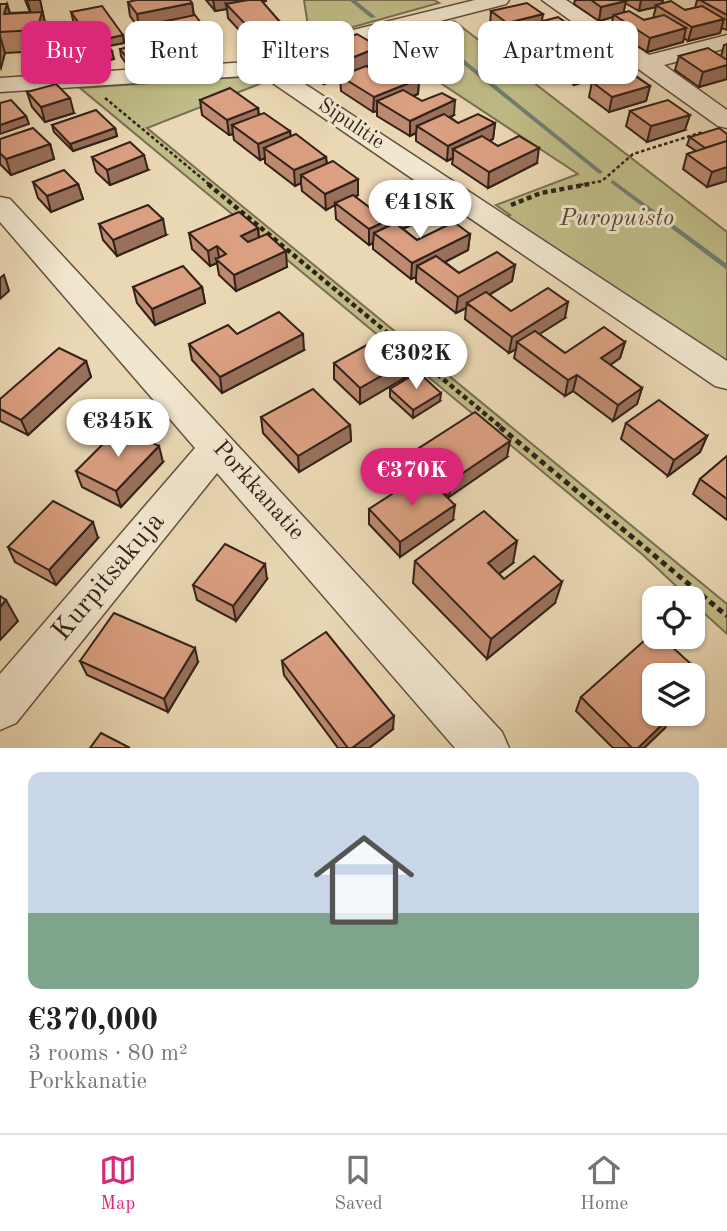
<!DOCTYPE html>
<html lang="en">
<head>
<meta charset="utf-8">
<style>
  body { margin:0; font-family:"Old Standard TT",serif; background:#f6f6f6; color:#202124; height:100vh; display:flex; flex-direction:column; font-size:26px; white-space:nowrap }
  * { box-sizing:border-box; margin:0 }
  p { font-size:23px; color:#757577 }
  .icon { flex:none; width:38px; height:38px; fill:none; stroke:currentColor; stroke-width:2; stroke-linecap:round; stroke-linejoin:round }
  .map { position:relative; height:748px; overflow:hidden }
  .side { display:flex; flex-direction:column; background:#fff; flex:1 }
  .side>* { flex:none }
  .banner { position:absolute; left:21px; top:21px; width:686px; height:63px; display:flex; gap:14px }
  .buttons { position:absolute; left:642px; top:586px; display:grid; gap:14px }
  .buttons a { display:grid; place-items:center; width:63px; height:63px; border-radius:14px; background:#fff; box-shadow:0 2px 5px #0004; font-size:35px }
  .price { position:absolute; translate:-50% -60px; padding:0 16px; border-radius:24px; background:#fff; color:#222; font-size:23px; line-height:46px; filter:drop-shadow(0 2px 4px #0008) }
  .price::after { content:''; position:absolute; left:50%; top:42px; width:21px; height:16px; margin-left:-10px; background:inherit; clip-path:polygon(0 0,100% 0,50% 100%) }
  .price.current { background:#db2777; color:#fff }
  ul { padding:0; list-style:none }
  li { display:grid; align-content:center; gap:14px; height:371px; padding:0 28px }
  li span { display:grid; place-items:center; height:217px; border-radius:14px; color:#555 }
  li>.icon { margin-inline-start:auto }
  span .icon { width:126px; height:126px; fill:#fffc; stroke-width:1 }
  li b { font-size:30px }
  .tag { padding:0 24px; border-radius:14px; background:#fff; box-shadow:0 2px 5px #0004; font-size:24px; line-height:63px }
  .tag.current { background:#db2777; color:#fff }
  .dock { display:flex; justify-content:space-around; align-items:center; height:98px; border-top:2px solid #e0e0e0; background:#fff; font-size:19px; color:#757577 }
  .dock a { display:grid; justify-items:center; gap:4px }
  .dock .current { color:#db2777 }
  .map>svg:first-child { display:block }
  .green { fill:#bfbc87; stroke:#796e50; stroke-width:2 }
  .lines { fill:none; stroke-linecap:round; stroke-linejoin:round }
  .stream { fill:#707d71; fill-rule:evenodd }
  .minor-casing { stroke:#614f40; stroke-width:3 }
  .path-far2 { stroke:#332119; stroke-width:2.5; stroke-dasharray:3.5 2.5; stroke-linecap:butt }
  .path-far1 { stroke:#332119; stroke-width:4.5; stroke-dasharray:5 3.5; stroke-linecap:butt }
  .path { stroke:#332119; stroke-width:5; stroke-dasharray:6 4.5; stroke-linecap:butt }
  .minor { fill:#f1e6ce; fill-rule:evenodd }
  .wall { fill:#bc8a70; stroke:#332119; stroke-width:2; fill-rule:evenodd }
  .shaded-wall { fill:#99705b; stroke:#332119; stroke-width:2 }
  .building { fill:#dba082; stroke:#332119; stroke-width:2 }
  .labels { text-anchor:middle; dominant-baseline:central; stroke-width:6; stroke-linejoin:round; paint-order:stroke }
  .far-street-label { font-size:21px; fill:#332119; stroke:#f1e6ce }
  .park-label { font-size:24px; font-style:italic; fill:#564834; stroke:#f1e6ce }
  .street-label { font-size:24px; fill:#332119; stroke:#f1e6ce }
  .near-street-label { font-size:28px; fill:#332119; stroke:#f1e6ce }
</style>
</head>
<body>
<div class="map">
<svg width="727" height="748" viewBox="0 0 727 748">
  <rect width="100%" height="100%" fill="#ead8b4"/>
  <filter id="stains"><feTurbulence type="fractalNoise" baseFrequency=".00286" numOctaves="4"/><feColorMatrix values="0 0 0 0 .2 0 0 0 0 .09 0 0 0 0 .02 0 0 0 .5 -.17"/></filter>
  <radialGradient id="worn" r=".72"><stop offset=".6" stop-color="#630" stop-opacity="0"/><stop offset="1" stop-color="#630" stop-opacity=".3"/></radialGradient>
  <g class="green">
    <polygon points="304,0 434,0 439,3 310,39"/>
    <polygon points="454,21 727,232 727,368 501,218 510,215 496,205 578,174 374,39"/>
    <polygon points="253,76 267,81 147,128 727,604 727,634 693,603 693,598 689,598 643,555 80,88"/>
  </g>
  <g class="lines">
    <g class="stream">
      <polygon points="349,0 355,0 376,17 371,18"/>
      <polygon points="389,32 393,32 462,58 603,172 600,174 598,173 458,60 389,34"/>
      <polygon points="613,180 727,264 727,270 611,183 611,181"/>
    </g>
    <g class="minor-casing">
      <g id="minor">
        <polygon points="475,0 509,0 506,4 316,53 282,69 727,361 727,389 715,386 261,75 0,92 0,78 262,61 300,43"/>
        <polygon points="542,0 566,0 649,55 727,35 727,48 664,65 727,110 727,128 718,126"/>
        <polygon points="0,197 10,199 502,732 509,748 455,748 217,473 16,723 0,730 0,674 195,448 0,222"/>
      </g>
    </g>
    <g class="path-far2">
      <polyline points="105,98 210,185"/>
      <polyline points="580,185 602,181 633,154 703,132"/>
    </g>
    <g class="path-far1">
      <polyline points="208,184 502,428"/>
      <polyline points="511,205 541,193 589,184"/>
    </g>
    <polyline class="path" points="500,427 727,616"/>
    <use href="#minor" class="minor"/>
  </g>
  <g class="wall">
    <polygon points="25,0 40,0 47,32 42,51 5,53 0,68 0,4 7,4 10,13 30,12"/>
    <polygon points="206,0 266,0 266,1 262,2 280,22 281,36 250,42 228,18 227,9 215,11"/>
    <path d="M575 0H663L662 3 685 10 695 8 697 0H727V30L721 28 720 33 688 41 684 38 683 42 647 52 611 29 613 17 599 21 574 4ZM625 3 639 11 656 7 653 18 644 20 623 12Z"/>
    <polygon points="128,2 192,3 194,15 206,41 163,51 155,38 153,26 139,28 130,16"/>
    <polygon points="491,11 542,21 565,22 564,27 577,36 576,44 599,44 598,51 612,60 610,69 634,69 633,74 650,86 646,101 609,112 589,97 592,82 598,80 597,78 574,85 555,71 557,56 564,54 564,53 539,60 523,48 524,33 531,32 505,37 490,25"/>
    <polygon points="71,12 123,35 124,43 109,46 114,59 91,64 85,55 84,48 91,46 73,20"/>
    <polygon points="63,41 65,48 64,52 50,53 48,45"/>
    <polygon points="727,44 727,79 699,87 675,70 679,56 721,56 724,45"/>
    <polygon points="379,47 379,61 367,66 384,77 419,79 418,94 413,96 422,101 454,115 450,117 458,123 495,123 493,139 489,141 498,146 537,163 488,188 452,164 453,158 447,161 416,141 416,133 410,136 377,116 377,111 373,112 341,91 340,77 324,84 302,70 302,56"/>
    <polygon points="120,49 147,54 148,61 128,66 121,56"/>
    <polygon points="27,92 74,113 45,122 32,107"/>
    <polygon points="200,100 258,108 259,115 290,131 291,137 326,157 327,164 358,195 355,197 373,210 423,219 403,229 417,240 470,234 468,250 445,262 459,273 515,265 512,281 489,295 511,311 565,318 539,334 565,353 625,342 620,358 610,365 642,388 637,404 613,421 573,391 565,396 514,358 516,349 509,353 465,319 466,308 456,313 416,282 416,277 411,279 373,249 373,243 369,245 336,219 335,205 326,210 302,191 301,183 295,186 265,163 265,158 260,160 234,140 233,134 229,135 202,115"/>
    <polygon points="630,111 685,130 647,142 626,126"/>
    <polygon points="52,125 115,128 117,136 73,151 54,132"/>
    <polygon points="727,134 727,181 707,187 683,169 687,154 696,151 687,145 690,137"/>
    <polygon points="0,139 50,144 54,159 11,175 0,164"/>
    <polygon points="92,157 148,170 110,185 96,172"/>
    <polygon points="33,182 78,184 83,199 51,212 38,198"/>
    <polygon points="99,224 166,235 117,256 103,240"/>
    <polygon points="258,228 259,238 287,267 236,291 219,275 217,263 210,266 192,249 189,233"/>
    <polygon points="133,287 202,287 205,303 155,325 137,303"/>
    <polygon points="237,334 304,350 222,393 192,360 189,344"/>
    <polygon points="86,361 91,377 28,435 0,421 0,399"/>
    <polygon points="334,363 411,374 360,404 334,379"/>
    <polygon points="390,389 440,401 413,418 390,397"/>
    <polygon points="261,417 350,425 351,441 299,472 263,433"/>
    <polygon points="626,423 707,436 700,452 668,476 621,439"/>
    <polygon points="416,450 507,457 449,497 415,466"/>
    <polygon points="727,456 727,520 693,494 700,479"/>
    <polygon points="163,462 121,507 82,487 76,471"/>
    <polygon points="369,509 453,520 400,557 369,524"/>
    <polygon points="98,538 56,585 15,562 8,547"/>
    <polygon points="415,561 513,563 499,574 504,579 555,603 487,659 413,583"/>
    <polygon points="267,579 236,621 197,600 193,585"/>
    <polygon points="80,661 198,662 168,712 87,675"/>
    <polygon points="282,661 393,729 369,748 338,748 284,675"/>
    <polygon points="691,664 685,676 654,676 654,714 665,728 644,748 613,748 576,711 581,697"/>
  </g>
  <g class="shaded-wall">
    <polygon points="27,0 40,0 47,32 42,51"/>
    <polygon points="213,0 266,0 266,1 230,8 226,4 227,9 215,11"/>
    <polygon points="641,0 663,0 661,5 656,5 656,7 639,11"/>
    <polygon points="626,1 623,15 614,15 613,17 599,21 601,7"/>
    <polygon points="192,3 194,17 152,24 153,26 139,28 137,14"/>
    <polygon points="7,4 13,24 4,14"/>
    <polygon points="543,14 541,27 565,22 564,29 537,36 538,28 532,24 531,31 505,37 507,23"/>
    <polygon points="724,19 720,33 688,41 692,27"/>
    <polygon points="280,22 281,36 250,42 249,28"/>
    <polygon points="204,27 206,41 163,51 161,36"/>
    <polygon points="686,28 683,42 647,52 650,38"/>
    <polygon points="123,35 124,43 93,49 92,42"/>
    <polygon points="0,36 5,53 1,68 0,65"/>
    <polygon points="577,36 574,50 565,46 564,53 539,60 541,45"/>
    <polygon points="599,44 597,52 569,59 570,51"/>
    <polygon points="379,47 379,61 324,84 324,69"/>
    <polygon points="112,51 114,59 91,64 90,57"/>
    <polygon points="147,54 148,61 128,66 127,58"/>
    <polygon points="612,60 608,75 598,72 597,78 574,85 576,70"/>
    <polygon points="727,65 727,79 699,87 703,72"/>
    <polygon points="419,79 418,94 387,107 377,101 377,111 373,112 374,97"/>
    <polygon points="650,86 646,101 609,112 612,97"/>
    <polygon points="70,98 74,113 45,122 41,107"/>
    <polygon points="455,100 454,115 423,130 417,126 416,133 410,136 410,121"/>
    <polygon points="258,108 259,123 232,125 233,134 229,135 227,120"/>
    <polygon points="690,115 685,130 647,142 651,126"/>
    <polygon points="26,116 29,124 0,134 0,125"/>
    <polygon points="495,123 493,139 461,154 453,149 453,158 447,161 448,146"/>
    <polygon points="115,128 117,136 73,151 70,144"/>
    <polygon points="290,131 291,147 264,148 265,158 260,160 258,144"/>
    <polygon points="50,144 54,159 11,175 6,159"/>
    <polygon points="539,148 537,163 488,188 489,172"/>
    <polygon points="144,155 148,170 110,185 107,170"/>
    <polygon points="326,157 327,172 301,175 301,183 295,186 294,170"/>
    <polygon points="727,167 727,181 707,187 712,172"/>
    <polygon points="358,179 358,195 337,205 335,203 335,205 326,210 325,194"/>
    <polygon points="78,184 83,199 51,212 47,196"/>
    <polygon points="424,203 423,219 382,239 374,233 373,243 369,245 369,229"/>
    <polygon points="163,219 166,235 117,256 113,240"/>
    <polygon points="258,228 259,244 243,252 241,236"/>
    <polygon points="470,234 468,250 425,272 417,266 416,277 411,279 412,263"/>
    <polygon points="217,246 220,262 216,259 217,263 210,266 208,251"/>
    <polygon points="286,251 287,267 236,291 234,275"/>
    <polygon points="515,265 512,281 470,306 467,303 466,308 456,313 458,297"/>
    <polygon points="4,275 9,291 0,299 0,278"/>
    <polygon points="202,287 205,303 155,325 152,309"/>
    <polygon points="568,302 565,318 522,345 517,342 516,349 509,353 512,337"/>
    <polygon points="303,334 304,350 222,393 220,377"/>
    <polygon points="625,342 620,358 597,374 601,358"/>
    <polygon points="412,358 411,374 360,404 360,388"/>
    <polygon points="86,361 91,377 28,435 21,420"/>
    <polygon points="577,375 573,391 565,396 568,380"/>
    <polygon points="642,388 637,404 613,421 618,405"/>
    <polygon points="441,393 440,401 413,418 413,410"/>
    <polygon points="350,425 351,441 299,472 298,456"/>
    <polygon points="707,436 700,452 668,476 674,460"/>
    <polygon points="510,441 507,457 449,497 451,481"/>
    <polygon points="159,446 163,462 121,507 116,491"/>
    <polygon points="455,505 453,520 400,557 400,542"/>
    <polygon points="93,522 98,538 56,585 49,570"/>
    <polygon points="517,541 513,563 484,585 488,563"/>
    <polygon points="265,564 267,579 236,621 233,606"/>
    <polygon points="562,582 555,603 487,659 491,639"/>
    <polygon points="6,600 18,621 0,640 0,607"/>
    <polygon points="195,648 198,662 168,712 164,699"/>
    <polygon points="691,664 685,676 678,676"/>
    <polygon points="672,715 665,728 644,748 638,748"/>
    <polygon points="394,716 393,729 369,748 352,748"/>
  </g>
  <g class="building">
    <polygon points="136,0 190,0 192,3 137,14 128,2"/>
    <polygon points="248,0 261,0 280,22 249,28 226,4"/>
    <polygon points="591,0 624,0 626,1 601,7"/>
    <polygon points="700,0 727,0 727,15"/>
    <polygon points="671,1 685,10 702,6 724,19 692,27 656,5"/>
    <polygon points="527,3 543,14 507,23 491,11"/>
    <polygon points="0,4 7,4 4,14 42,12 37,30 0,32"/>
    <polygon points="102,6 123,35 92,42 71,12"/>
    <polygon points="629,11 644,20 664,15 686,28 650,38 614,15"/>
    <polygon points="195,15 204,27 161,36 152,24"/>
    <polygon points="558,17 565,22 538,28 532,24"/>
    <polygon points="560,24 577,36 541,45 524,33"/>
    <polygon points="357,34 379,47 324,69 302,56"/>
    <polygon points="592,39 599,44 570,51 565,46"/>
    <polygon points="50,41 63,41 62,45 48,45"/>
    <polygon points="106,43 112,51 90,57 84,48"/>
    <polygon points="140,44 147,54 127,58 120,49"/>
    <polygon points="592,47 612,60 576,70 557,56"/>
    <polygon points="708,48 727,60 727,65 703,72 679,56"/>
    <polygon points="626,64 634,69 605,77 598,72"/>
    <polygon points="366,66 384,77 403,70 419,79 374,97 340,76"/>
    <polygon points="629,72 650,86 612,97 592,82"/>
    <polygon points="56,84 70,98 41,107 27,92"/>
    <polygon points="230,88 258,108 227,120 200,100"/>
    <polygon points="403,90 422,101 442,93 455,100 410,121 377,101"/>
    <polygon points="11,100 26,116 0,125 0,103"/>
    <polygon points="668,100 690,115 651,126 630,111"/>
    <polygon points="96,110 115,128 70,144 52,125"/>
    <polygon points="264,113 290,131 258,144 232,125"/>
    <polygon points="444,114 458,123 478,114 495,123 448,146 417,126"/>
    <polygon points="33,128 50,144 6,159 0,153 0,139"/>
    <polygon points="719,128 727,134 727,141 705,148 690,137"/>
    <polygon points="296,134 326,157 294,170 264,148"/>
    <polygon points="482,136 498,146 519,136 539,148 489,172 453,149"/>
    <polygon points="727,141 727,167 712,172 687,154"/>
    <polygon points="130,142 144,155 107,170 92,157"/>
    <polygon points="333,161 358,179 325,194 301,175"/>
    <polygon points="64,170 78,184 47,196 33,182"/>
    <polygon points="409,193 424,203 369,229 335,203 353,195 373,210"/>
    <polygon points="148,205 163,219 113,240 99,224"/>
    <polygon points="239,212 258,228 241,236 248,242 267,234 286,251 234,275 216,259 226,254 217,246 208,251 189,233"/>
    <polygon points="454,222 470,234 412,263 374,233 395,223 417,240"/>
    <polygon points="497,252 515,265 458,297 417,266 436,256 459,273"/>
    <polygon points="183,266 202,287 152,309 133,287"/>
    <polygon points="548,288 568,302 512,337 467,303 486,292 511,311"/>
    <polygon points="279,312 303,334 220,377 189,344 228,325 237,334"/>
    <polygon points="604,327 625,342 601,358 642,388 618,405 577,375 568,380 517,342 535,331 565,353"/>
    <polygon points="385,335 412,358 360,388 334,363"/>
    <polygon points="59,348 86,361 21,420 0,409 0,399"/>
    <polygon points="418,372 441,393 413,410 390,389"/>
    <polygon points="313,389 350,425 298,456 261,417"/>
    <polygon points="659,400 707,436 674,460 626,423"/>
    <polygon points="475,412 510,441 451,481 416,450"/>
    <polygon points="120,427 159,446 116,491 76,471"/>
    <polygon points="727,456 727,499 700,479"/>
    <polygon points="423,474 455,505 400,542 369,509"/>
    <polygon points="53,501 93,522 49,570 8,547"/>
    <polygon points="484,511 517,541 488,563 504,579 534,556 562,582 491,639 415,561"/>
    <polygon points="225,544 265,564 233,606 193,585"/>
    <polygon points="0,596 6,600 0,607"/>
    <polygon points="114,613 195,648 164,699 80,661"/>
    <polygon points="326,632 394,716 352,748 348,748 282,661"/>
    <polygon points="654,632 654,637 661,637 691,664 678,676 654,676 654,714 671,714 672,715 638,748 632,748 581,697"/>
    <polygon points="101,733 130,748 90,748"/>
  </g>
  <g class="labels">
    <g class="far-street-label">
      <text transform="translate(351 124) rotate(34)">Sipulitie</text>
    </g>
    <g class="park-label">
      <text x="617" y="219">Puropuisto</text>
    </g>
    <g class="street-label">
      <text transform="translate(258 491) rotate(48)">Porkkanatie</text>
    </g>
    <g class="near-street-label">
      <text transform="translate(109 577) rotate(-50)">Kurpitsakuja</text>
    </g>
  </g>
  <rect width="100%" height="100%" filter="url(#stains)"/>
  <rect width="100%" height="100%" fill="url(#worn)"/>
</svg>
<div class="buttons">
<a><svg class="icon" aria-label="locate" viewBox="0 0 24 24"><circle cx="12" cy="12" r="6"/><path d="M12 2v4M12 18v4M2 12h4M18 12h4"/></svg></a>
<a><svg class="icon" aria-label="layers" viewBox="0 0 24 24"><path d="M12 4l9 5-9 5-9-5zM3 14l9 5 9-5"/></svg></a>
</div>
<b class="price" style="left:420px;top:240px">€418K</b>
<b class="price" style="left:416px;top:391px">€302K</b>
<b class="price" style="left:118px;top:459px">€345K</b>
<b class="price current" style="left:412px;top:508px">€370K</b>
<div class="banner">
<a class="tag current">Buy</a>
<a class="tag">Rent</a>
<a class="tag">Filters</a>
<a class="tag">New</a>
<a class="tag">Apartment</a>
</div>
</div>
<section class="side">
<ul>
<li><span style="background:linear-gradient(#c9d6e8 65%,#7fa58c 0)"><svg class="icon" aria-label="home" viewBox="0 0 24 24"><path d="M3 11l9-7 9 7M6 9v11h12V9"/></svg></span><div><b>€370,000</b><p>3 rooms · 80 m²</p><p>Porkkanatie</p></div></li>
</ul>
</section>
<nav class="dock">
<a class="current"><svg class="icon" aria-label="map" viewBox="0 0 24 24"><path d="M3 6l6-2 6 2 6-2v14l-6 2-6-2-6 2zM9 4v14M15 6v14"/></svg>Map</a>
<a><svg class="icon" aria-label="saved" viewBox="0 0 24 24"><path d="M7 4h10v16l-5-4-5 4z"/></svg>Saved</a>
<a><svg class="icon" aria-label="home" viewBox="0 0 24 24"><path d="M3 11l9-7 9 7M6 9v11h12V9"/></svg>Home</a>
</nav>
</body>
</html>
